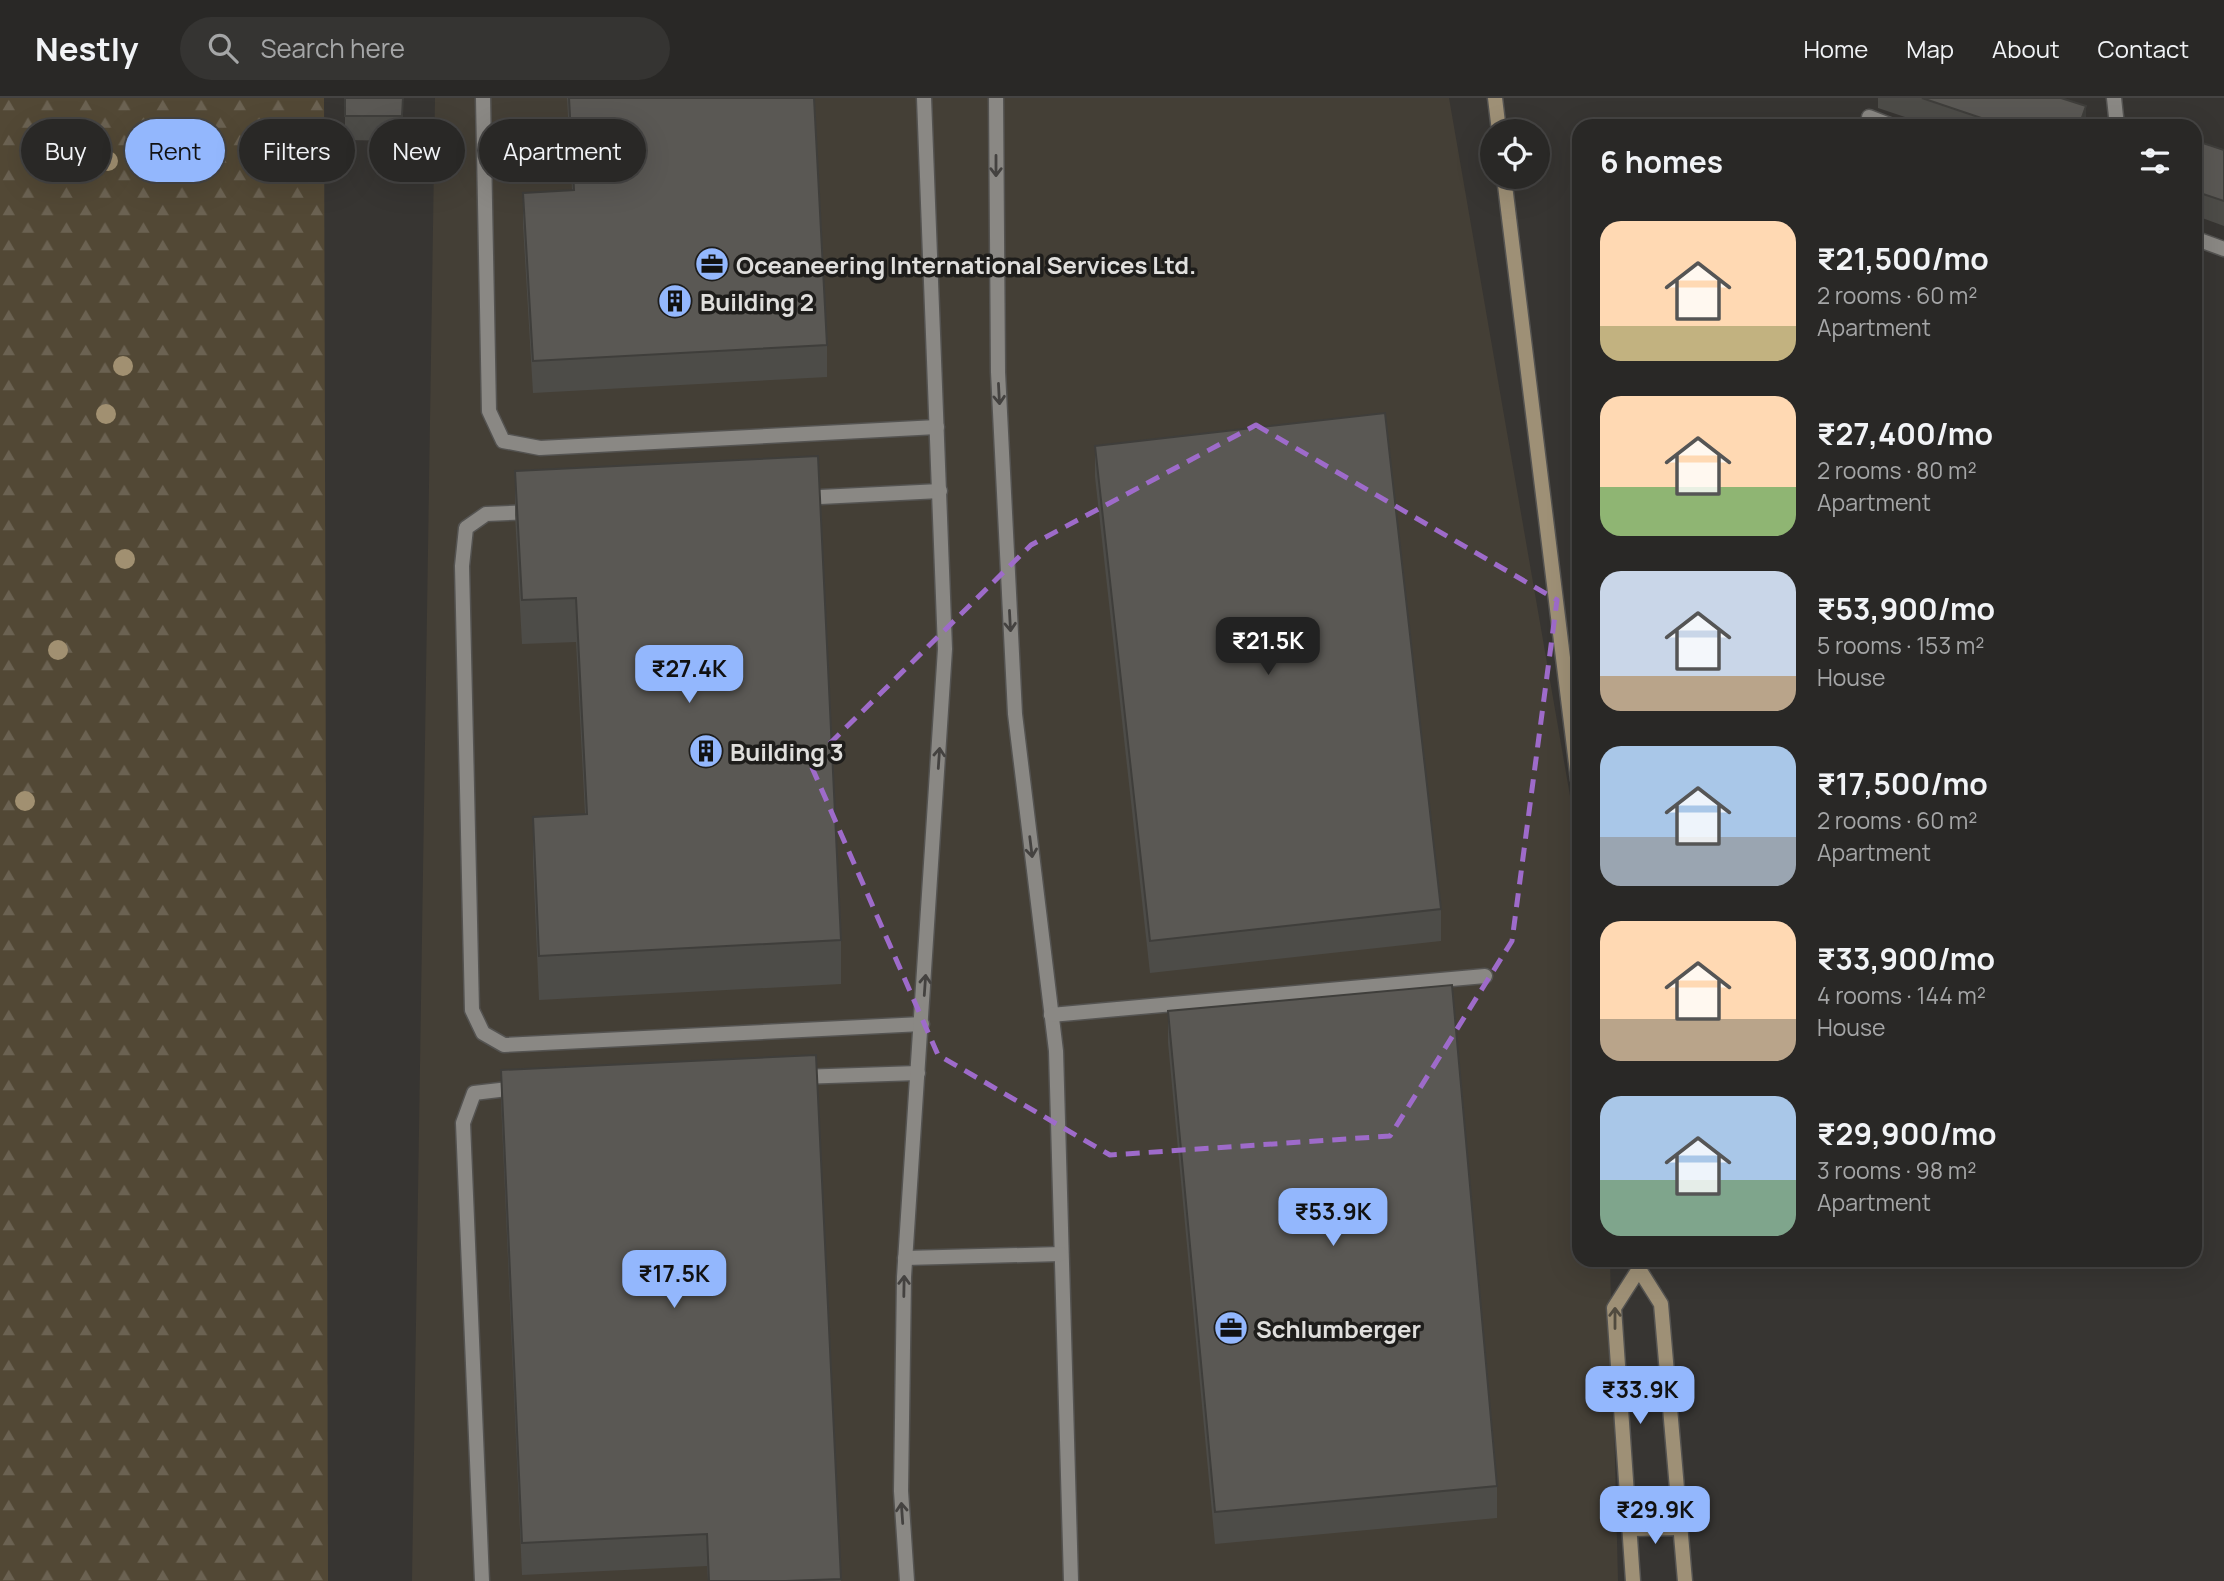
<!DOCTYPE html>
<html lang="en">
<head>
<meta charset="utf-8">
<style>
  body { margin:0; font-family:Manrope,sans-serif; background:#353432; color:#f1f3f6; height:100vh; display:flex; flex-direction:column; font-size:26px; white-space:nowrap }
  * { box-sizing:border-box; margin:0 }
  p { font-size:23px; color:#a5a6a7 }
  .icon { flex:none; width:38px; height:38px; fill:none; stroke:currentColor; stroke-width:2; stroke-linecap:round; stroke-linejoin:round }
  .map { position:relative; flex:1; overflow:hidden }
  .side { position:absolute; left:1572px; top:21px; width:630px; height:1148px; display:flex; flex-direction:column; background:#292826; border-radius:21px; box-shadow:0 7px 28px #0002,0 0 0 2px #454443 }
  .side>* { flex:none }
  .top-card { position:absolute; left:21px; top:21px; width:665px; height:63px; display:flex; gap:14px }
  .controls { position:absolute; left:1480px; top:21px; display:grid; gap:14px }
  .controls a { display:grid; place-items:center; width:70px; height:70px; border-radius:50%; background:#292826; box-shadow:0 7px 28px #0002,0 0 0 2px #454443; font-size:35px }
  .price { position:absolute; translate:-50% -60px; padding:0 16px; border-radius:14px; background:#93b7fd; color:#111; font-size:23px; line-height:46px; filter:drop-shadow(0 2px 4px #0008) }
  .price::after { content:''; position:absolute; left:50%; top:42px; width:21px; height:16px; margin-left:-10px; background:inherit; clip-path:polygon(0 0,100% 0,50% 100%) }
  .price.on { background:#222; color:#fff }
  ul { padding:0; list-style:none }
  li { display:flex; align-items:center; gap:21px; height:175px; padding:0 28px }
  li span { display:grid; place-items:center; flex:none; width:196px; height:140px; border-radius:21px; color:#555 }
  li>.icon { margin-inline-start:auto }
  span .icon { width:84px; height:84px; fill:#fffc; stroke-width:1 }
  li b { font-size:30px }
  h2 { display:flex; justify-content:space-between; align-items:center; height:84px; padding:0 28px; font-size:30px }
  .pill { padding:0 24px; border-radius:32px; background:#292826; box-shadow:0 7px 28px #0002,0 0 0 2px #454443; font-size:24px; line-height:63px }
  .pill.on { background:#93b7fd; color:#111 }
  header { display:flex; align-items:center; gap:42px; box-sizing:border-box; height:98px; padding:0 35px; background:#292826; border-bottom:2px solid #454443 }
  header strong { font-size:33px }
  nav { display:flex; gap:38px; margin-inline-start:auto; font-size:24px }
  .search { width:490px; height:63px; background:#353432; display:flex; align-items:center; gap:18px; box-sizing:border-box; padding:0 24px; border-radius:38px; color:#a5a6a7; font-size:26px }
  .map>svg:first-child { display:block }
  .built { fill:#443f36 }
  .forest { fill:url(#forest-firs) }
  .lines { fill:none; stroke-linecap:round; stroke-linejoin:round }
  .lane-casing { stroke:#545351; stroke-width:17 }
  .secondary-casing { stroke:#545351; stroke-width:17 }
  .lane { stroke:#8a8884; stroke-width:14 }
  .secondary { stroke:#9e9076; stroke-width:14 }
  .tree { fill:#a19071 }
  .wall { fill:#4d4c48 }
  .shaded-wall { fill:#3f3e3b }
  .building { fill:#5a5854; stroke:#3f3e3b; stroke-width:2 }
  .oneway { stroke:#444240 }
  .oneway2 { stroke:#514b3f }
  .marked { fill:none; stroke:#9e6bca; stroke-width:5; stroke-dasharray:14 9; stroke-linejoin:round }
  .labels { text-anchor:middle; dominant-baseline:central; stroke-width:7; stroke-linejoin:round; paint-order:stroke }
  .poi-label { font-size:24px; font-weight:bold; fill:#e0dfdd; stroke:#1e1d1b; text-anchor:start }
</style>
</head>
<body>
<header>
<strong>Nestly</strong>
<div class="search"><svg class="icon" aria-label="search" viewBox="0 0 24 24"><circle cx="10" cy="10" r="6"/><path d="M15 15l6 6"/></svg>Search here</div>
<nav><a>Home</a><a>Map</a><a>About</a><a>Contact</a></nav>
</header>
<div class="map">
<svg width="2224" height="1483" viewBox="0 0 2224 1483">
  <defs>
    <pattern id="forest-firs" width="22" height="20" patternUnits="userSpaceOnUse" patternTransform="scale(1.75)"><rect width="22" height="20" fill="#524835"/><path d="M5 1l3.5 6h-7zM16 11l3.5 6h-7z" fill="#6b6252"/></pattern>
  </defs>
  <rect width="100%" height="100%" fill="#373532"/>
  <polygon class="built" points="435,0 1449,0 1578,744 1578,1162 1610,1162 1618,1483 412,1483"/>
  <polygon class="forest" points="0,0 324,0 328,1483 0,1483"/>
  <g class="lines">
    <g class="lane-casing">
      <g id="lane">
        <polyline points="483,0 489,313 503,343 540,350 937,329"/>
        <polyline points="996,0 998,274 1015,616 1056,953 1071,1483"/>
        <polyline points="2114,0 2117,28"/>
        <polyline points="1869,19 1892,28"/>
        <polyline points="2194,140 2224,151"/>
        <polyline points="800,400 940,393"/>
        <polyline points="532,414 486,416 466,430 462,468 472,912 483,935 504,947 922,926"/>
        <polyline points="1051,917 1485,878"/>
        <polyline points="799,979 918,975"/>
        <polyline points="905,1160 1061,1156"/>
        <polyline points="482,1483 463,1025 474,995 517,990"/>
        <polyline points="907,1483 901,1393 904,1179 945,551 924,0"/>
      </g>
    </g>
    <g class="secondary-casing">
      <g id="secondary">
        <polyline points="1495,0 1499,33"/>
        <polyline points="1504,79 1578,682"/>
        <polyline points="1638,1162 1639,1171 1661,1206 1685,1483"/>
        <polyline points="1629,1431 1680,1430"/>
        <polyline points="1633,1483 1614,1210 1639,1171"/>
      </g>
    </g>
    <use href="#lane" class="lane"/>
    <use href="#secondary" class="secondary"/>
  </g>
  <g class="tree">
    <circle cx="108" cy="63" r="10"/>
    <circle cx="123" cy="268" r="10"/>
    <circle cx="106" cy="316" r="10"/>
    <circle cx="125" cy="461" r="10"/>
    <circle cx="58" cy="552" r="10"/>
    <circle cx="25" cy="703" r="10"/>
  </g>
  <g class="wall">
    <polygon points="345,0 403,0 402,43 345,42"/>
    <polygon points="567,0 814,0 827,247 827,279 533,295 523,127 523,95 572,92"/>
    <polygon points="1878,0 2061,0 2086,28 1932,28 1878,10"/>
    <polygon points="2194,42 2224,52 2224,128 2194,117"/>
    <polygon points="1095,348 1441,811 1441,843 1150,875 1095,379"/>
    <polygon points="515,373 841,842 841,886 539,902 533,763 533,719 585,716 576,544 522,546 515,417"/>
    <polygon points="1168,913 1497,1388 1497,1420 1215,1446 1168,945"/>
    <polygon points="816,957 841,1483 708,1483 707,1468 522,1477 501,1004 501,972"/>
  </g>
  <polygon class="shaded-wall" points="2086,8 2086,28 2079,28"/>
  <g class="building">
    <polygon points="345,0 403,0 402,18 345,18"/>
    <polygon points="569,0 814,0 827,247 533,263 523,95 574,92"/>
    <polygon points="1922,0 2061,0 2086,8 2079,28 2005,28"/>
    <polygon points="2194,42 2224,52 2224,103 2194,93"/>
    <polygon points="1385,315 1441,811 1150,843 1095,348"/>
    <polygon points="818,358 841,842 539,858 533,719 587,716 576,500 522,502 515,373"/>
    <polygon points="1452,887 1497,1388 1215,1414 1168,913"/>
    <polygon points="816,957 841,1481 786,1483 709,1483 707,1436 522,1445 501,972"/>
  </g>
  <defs><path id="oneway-shaft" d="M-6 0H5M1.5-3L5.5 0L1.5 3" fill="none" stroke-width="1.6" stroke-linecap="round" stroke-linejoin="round" transform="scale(1.75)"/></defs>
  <g class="oneway">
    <use href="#oneway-shaft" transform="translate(996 68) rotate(90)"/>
    <use href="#oneway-shaft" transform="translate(999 296) rotate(87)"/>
    <use href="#oneway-shaft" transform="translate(1010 523) rotate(87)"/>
    <use href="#oneway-shaft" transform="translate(939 660) rotate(-86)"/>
    <use href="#oneway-shaft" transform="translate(1031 749) rotate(83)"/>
    <use href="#oneway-shaft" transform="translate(925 887) rotate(-86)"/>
    <use href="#oneway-shaft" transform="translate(904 1188) rotate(-89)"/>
    <use href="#oneway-shaft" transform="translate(902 1415) rotate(-94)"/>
  </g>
  <use class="oneway2" href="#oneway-shaft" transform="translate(1615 1220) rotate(-90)"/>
  <path class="marked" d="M1256 327 1557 502 1512 843 1390 1038 1110 1057 938 957 810 665 1031 447Z"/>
  <defs>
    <g id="office-disc" transform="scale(1.75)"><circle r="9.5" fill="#93b7fd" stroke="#1e1d1b"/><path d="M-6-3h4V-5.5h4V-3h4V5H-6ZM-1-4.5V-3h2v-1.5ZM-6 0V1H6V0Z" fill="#111"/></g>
    <g id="building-disc" transform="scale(1.75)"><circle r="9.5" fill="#93b7fd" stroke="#1e1d1b"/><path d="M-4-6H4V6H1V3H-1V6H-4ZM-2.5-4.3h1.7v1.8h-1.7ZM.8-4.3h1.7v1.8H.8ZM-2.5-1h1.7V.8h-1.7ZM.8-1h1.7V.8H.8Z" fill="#111"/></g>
  </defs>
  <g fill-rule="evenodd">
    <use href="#office-disc" x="712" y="166"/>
    <use href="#building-disc" x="675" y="203"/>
    <use href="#building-disc" x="706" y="653"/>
    <use href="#office-disc" x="1231" y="1230"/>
  </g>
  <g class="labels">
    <g class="poi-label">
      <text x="736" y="166">Oceaneering International Services Ltd.</text>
      <text x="700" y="203">Building 2</text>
      <text x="730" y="653">Building 3</text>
      <text x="1256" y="1230">Schlumberger</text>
    </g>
  </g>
</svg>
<div class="controls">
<a><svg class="icon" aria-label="locate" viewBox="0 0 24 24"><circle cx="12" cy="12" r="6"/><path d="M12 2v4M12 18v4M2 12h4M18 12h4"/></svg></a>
</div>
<b class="price on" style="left:1268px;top:579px">₹21.5K</b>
<b class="price" style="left:689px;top:607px">₹27.4K</b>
<b class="price" style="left:1333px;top:1150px">₹53.9K</b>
<b class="price" style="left:674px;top:1212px">₹17.5K</b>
<b class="price" style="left:1640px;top:1328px">₹33.9K</b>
<b class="price" style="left:1655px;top:1448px">₹29.9K</b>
<div class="top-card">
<a class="pill">Buy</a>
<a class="pill on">Rent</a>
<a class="pill">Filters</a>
<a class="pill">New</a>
<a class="pill">Apartment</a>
</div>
<section class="side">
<h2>6 homes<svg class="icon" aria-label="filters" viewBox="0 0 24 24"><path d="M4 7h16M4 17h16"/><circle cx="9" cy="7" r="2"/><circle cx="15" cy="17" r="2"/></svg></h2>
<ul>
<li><span style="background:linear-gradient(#ffd9b3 75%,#c2b280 0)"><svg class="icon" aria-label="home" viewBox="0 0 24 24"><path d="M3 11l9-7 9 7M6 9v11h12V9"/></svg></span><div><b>₹21,500/mo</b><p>2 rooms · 60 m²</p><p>Apartment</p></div></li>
<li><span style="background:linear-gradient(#ffd9b3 65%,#8fb573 0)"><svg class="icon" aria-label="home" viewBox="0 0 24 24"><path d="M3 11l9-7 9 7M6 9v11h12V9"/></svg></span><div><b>₹27,400/mo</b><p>2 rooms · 80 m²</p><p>Apartment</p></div></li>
<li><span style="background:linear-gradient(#c9d6e8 75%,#b9a48a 0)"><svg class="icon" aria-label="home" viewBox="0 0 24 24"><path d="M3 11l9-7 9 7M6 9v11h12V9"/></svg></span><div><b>₹53,900/mo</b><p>5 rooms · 153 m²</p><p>House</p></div></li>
<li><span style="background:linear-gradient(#a9c7e8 65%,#9aa5b1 0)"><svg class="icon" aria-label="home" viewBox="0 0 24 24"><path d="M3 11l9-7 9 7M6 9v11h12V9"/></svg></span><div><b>₹17,500/mo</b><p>2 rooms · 60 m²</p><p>Apartment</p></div></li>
<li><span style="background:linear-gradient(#ffd9b3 70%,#b9a48a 0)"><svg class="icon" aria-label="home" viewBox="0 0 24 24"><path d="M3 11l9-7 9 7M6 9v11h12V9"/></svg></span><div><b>₹33,900/mo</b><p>4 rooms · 144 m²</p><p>House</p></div></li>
<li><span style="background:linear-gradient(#a9c7e8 60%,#7fa58c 0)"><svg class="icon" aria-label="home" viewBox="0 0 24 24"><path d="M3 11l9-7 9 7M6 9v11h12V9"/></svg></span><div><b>₹29,900/mo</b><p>3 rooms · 98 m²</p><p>Apartment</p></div></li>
</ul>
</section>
</div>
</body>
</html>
